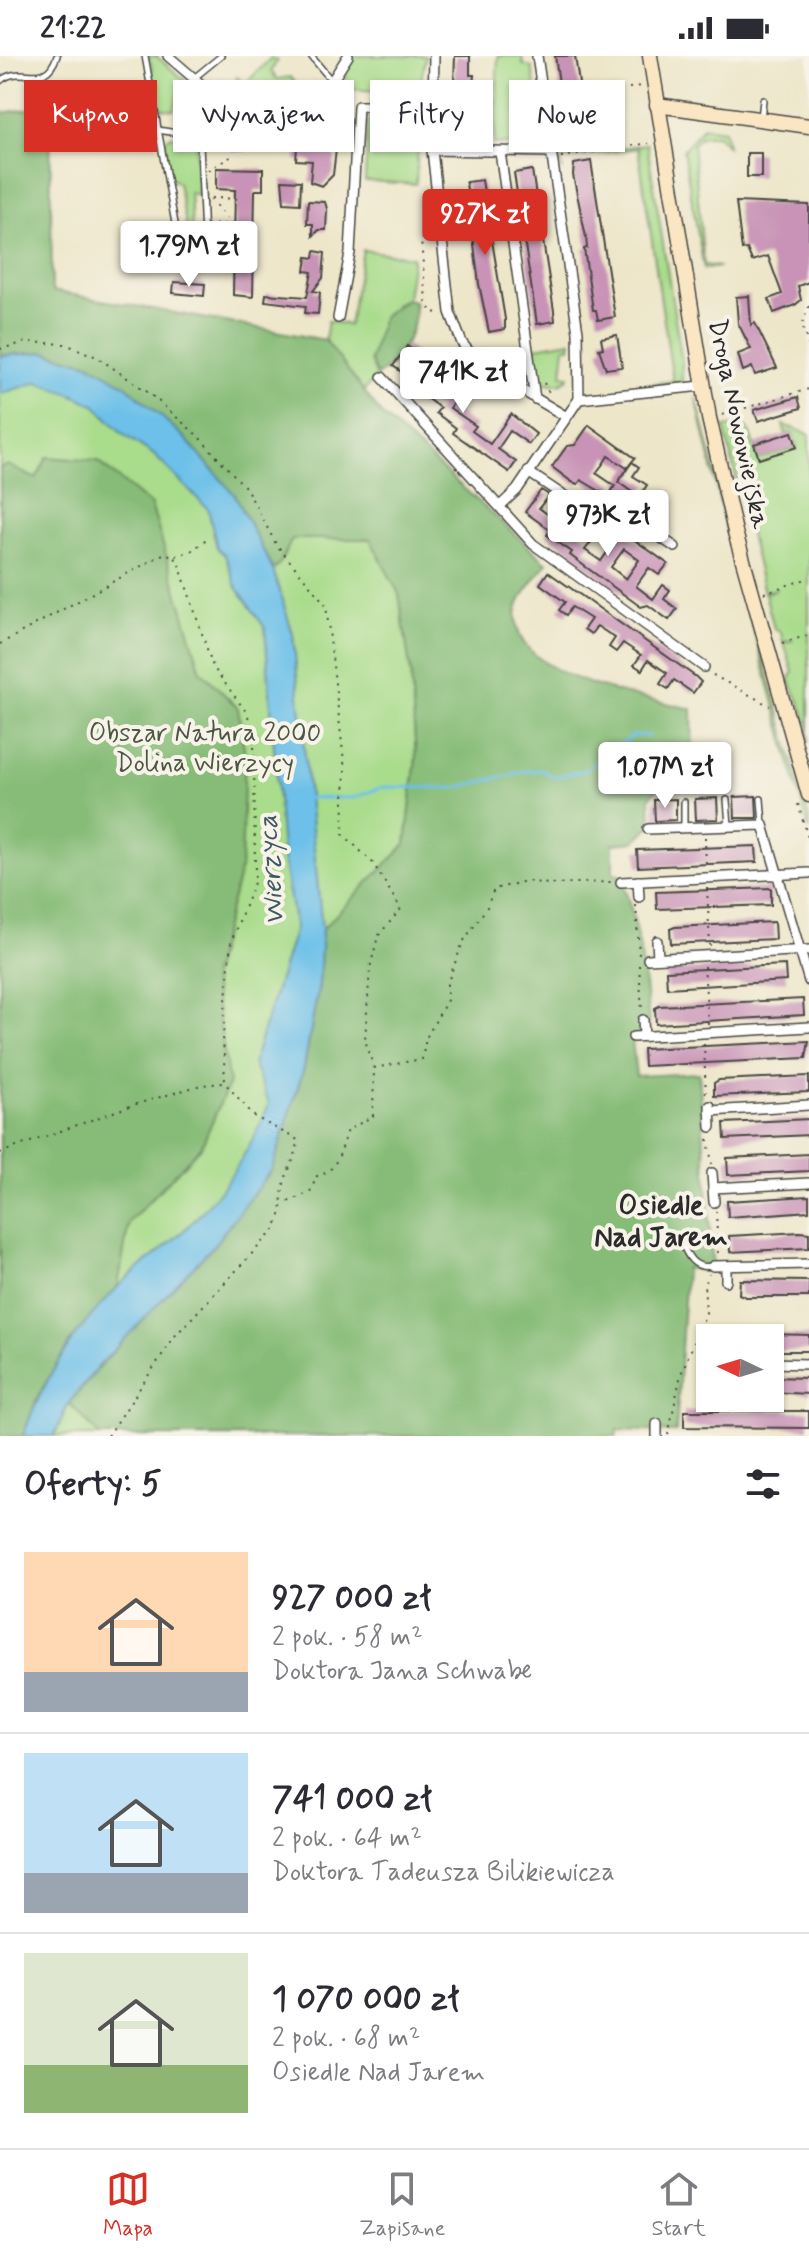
<!DOCTYPE html>
<html lang="pl">
<head>
<meta charset="utf-8">
<style>
  body { margin:0; font-family:Mynerve,sans-serif; background:#f7f7f7; color:#2b2b33; height:100vh; display:flex; flex-direction:column; font-size:30px; white-space:nowrap }
  * { box-sizing:border-box; margin:0 }
  p { font-size:26px; color:#7c7c81 }
  .icon { flex:none; width:44px; height:44px; fill:none; stroke:currentColor; stroke-width:2; stroke-linecap:round; stroke-linejoin:round }
  .map { position:relative; height:1380px; overflow:hidden }
  .side { display:flex; flex-direction:column; background:#fff; flex:1 }
  .side>* { flex:none }
  .banner { position:absolute; left:24px; top:24px; width:762px; height:72px; display:flex; gap:16px }
  .needle { width:52px; rotate:274deg }
  .controls { position:absolute; left:696px; top:1268px; display:grid; gap:16px }
  .controls a { display:grid; place-items:center; width:88px; height:88px; border-radius:0px; background:#fff; box-shadow:0 2px 6px #0004; font-size:40px }
  .price { position:absolute; translate:-50% -68px; padding:0 18px; border-radius:8px; background:#fff; color:#222; font-size:26px; line-height:52px; filter:drop-shadow(0 2px 4px #0008) }
  .price::after { content:''; position:absolute; left:50%; top:48px; width:24px; height:18px; margin-left:-12px; background:inherit; clip-path:polygon(0 0,100% 0,50% 100%) }
  .price.active { background:#d93025; color:#fff }
  ul { padding:0; list-style:none }
  li { display:flex; align-items:center; gap:24px; height:200px; padding:0 24px }
  li+li { border-top:2px solid #e1e1e2 }
  li span { display:grid; place-items:center; flex:none; width:224px; height:160px; border-radius:0px; color:#555 }
  li>.icon { margin-inline-start:auto }
  span .icon { width:96px; height:96px; fill:#fffc; stroke-width:1 }
  li b { font-size:34px }
  h2 { display:flex; justify-content:space-between; align-items:center; height:96px; padding:0 24px; font-size:34px }
  .tag { padding:0 28px; border-radius:0px; background:#fff; box-shadow:0 2px 6px #0004; font-size:28px; line-height:72px }
  .tag.active { background:#d93025; color:#fff }
  .status { display:flex; justify-content:space-between; align-items:center; height:56px; padding:0 40px; background:#fff; direction:ltr }
  .status svg { height:22px; fill:currentColor }
  .menu { display:flex; justify-content:space-around; align-items:center; height:112px; border-top:2px solid #e1e1e2; background:#fff; font-size:22px; color:#7c7c81 }
  .menu a { display:grid; justify-items:center; gap:4px }
  .menu .active { color:#d93025 }
  .map>svg:first-child { display:block }
  .green { fill:#a9dc8b; stroke:#6a845b; stroke-width:2 }
  .forest { fill:#86bc77; stroke:#587451; stroke-width:2 }
  .water { fill:#6cc0e9; stroke:#4c768a; stroke-width:2 }
  .lines { fill:none; stroke-linecap:round; stroke-linejoin:round }
  .stream { stroke:#6cc0e9; stroke-width:3 }
  .building { fill:#c893b6; fill-rule:evenodd }
  .lane-casing { stroke:#484743; stroke-width:8 }
  .street-casing { stroke:#484743; stroke-width:12 }
  .secondary-casing { stroke:#484743; stroke-width:17 }
  .path { stroke:#484743; stroke-width:2; stroke-dasharray:2 6; stroke-linecap:butt }
  .lane { stroke:#fff; stroke-width:5 }
  .street { stroke:#fff; stroke-width:9 }
  .secondary { stroke:#fbe6c4; stroke-width:14 }
  .labels { text-anchor:middle; dominant-baseline:central; stroke-width:8; stroke-linejoin:round; paint-order:stroke }
  .street-label { font-size:26px; fill:#2b2b2b; stroke:#f7f3e8 }
  .park-label { font-size:26px; fill:#4a5743; stroke:#f7f3e8 }
  .water-label { font-size:28px; font-style:italic; fill:#3e5864; stroke:#f7f3e8 }
  .neighbourhood-label { font-size:28px; font-weight:bold; fill:#2b2b2b; stroke:#f7f3e8 }
</style>
</head>
<body>
<div class="status"><b>21:22</b><svg viewBox="0 0 49 12"><path d="M0 12V9h3v3zM5 12V6h3v6zM10 12V3h3v9zM15 12V0h3v12zM26 1h20v11H26zM47 4h2v5h-2z"/></svg></div>
<div class="map">
<svg width="809" height="1380" viewBox="0 0 809 1380">
  <rect width="100%" height="100%" fill="#f7f3e8"/>
  <filter id="ink" filterUnits="userSpaceOnUse"><feTurbulence type="fractalNoise" baseFrequency=".0125" numOctaves="2"/><feDisplacementMap in="SourceGraphic" scale="16" xChannelSelector="R" yChannelSelector="G"/><feConvolveMatrix kernelMatrix="1 2 1 2 8 2 1 2 1" color-interpolation-filters="sRGB"/></filter>
  <filter id="wash" filterUnits="userSpaceOnUse"><feTurbulence type="fractalNoise" baseFrequency=".006" numOctaves="4" result="noise"/><feDisplacementMap in="SourceGraphic" scale="32" xChannelSelector="R" yChannelSelector="G"/><feGaussianBlur stdDeviation="1.8" result="paint"/><feColorMatrix in="noise" values="0 0 0 0 0 0 0 0 0 0 0 0 0 0 0 0 0 1.4 0 .05"/><feComposite in="paint" operator="in"/></filter>
  <g filter="url(#wash)">
    <rect width="100%" height="100%" fill="#ede6c9"/>
    <g class="green">
      <polygon points="148,0 156,0 187,26 178,39 174,54 157,52 150,17 153,14"/>
      <polygon points="354,0 426,0 418,38 351,33 344,15"/>
      <polygon points="498,0 522,0 523,9 532,11 545,88 494,88"/>
      <polygon points="271,2 277,5 271,15 277,23 290,21 303,36 275,61 242,49 232,41 237,21 245,28"/>
      <polygon points="378,57 409,58 419,68 416,128 365,125 368,66"/>
      <polygon points="703,71 724,74 727,90 717,79 700,81 693,88 704,209 720,211 704,213 683,94"/>
      <polygon points="171,80 190,83 196,89 198,140 190,136 193,190 200,194 196,203 186,199 181,186 190,188 178,127 169,121 165,84"/>
      <polygon points="647,88 682,306 682,326 625,331 673,325 638,92 561,104 563,115 558,102"/>
      <polygon points="363,194 413,201 407,243 396,248 370,304 377,320 364,335 325,284 328,265 349,269"/>
      <polygon points="48,247 372,476 399,538 411,618 416,702 406,788 382,844 102,1380 0,1380 0,257"/>
      <path d="M571 285 570 291H565L562 319 569 320C562 333 549 327 538 325L534 319 535 291Z"/>
      <polygon points="696,341 747,543 809,762 809,774 726,475"/>
      <polygon points="783,369 809,378 809,687 804,656 789,624 793,616 784,587 794,584 783,586 781,576 774,573 765,537 778,533 764,536 724,371 748,372 759,403 797,391 792,377 786,378"/>
    </g>
    <g class="forest">
      <path d="M50 50 52 235 325 284 382 359 547 507C537 522 516 542 516 561 515 624 645 641 692 653L693 709 669 717 650 742 651 769 634 786 613 788V817L619 818C639 865 645 920 649 971L632 983 636 1020 699 1017 713 1215 686 1212 676 1376 617 1374V1380H100L69 1347 141 1263 213 1190 272 1113 304 1012 319 928 322 873 406 788 416 702 411 618 399 538 370 483H292L281 506 273 514 235 439 90 308 44 296 0 300V57Z"/>
      <path d="M407 243 414 246C419 273 399 305 377 320L370 304 383 260Z"/>
      <polygon points="47,401 97,405 151,449 201,615 238,652 245,699 241,811 212,919 229,1027 201,1091 129,1166 118,1230 70,1286 37,1342 23,1380 0,1380 0,412 8,409 36,423"/>
    </g>
    <path class="water" d="M44 296 90 308 127 330 184 381 235 439 273 514 293 578 322 873 319 928 304 1012 272 1113 213 1190 97 1312 69 1347 54 1380H23C43 1324 75 1273 118 1231 137 1212 159 1197 179 1179 219 1142 249 1098 269 1048L253 1007 295 872 282 797 265 572 236 530 225 499 217 492 208 453 154 399 123 378 95 349 71 338 38 326 0 338V300Z"/>
    <g class="lines">
      <polyline class="stream" points="307,742 353,742 383,731 454,732 526,715 542,714 554,721 584,715 634,679 649,680"/>
    </g>
    <g id="blocks">
      <g class="building">
        <polygon points="455,0 470,0 470,19 474,19 468,78 449,78 447,72 448,56 453,56"/>
        <polygon points="555,0 575,0 588,88 571,90 567,81"/>
        <polygon points="324,81 332,85 331,92 336,93 333,119 322,130 310,126 312,105 296,104 297,91 312,92 313,84"/>
        <rect x="747" y="97" width="14" height="24"/>
        <polygon points="591,105 615,261 598,264 596,254 593,254 584,193 587,192 586,181 573,119 574,108"/>
        <polygon points="216,112 263,113 263,134 255,134 253,241 233,239 235,134 216,133"/>
        <polygon points="532,114 554,255 555,265 537,268 514,117"/>
        <polygon points="282,124 301,125 300,148 284,147"/>
        <polygon points="482,124 505,263 505,273 489,276 479,228 466,126"/>
        <polygon points="308,145 325,146 327,153 326,174 319,174 313,180 313,168 307,168"/>
        <polygon points="736,146 809,149 809,226 798,230 801,244 795,249 774,257 769,243 782,238 768,200 752,205 747,193 742,194"/>
        <polygon points="315,195 325,197 323,222 313,235 320,236 318,258 305,257 306,250 265,245 266,238 307,241 312,216 305,215 307,201 314,202"/>
        <polygon points="174,226 205,228 204,240 173,237"/>
        <polygon points="749,240 751,269 755,267 777,312 755,319 752,311 743,315 738,298 751,293 738,267 736,241"/>
        <polygon points="617,279 622,311 606,313 599,293 603,292 601,282"/>
        <polygon points="407,290 415,296 408,305 426,318 429,314 436,319 430,328 448,341 450,337 457,342 450,352 476,370 472,375 490,388 511,358 536,378 529,388 510,375 498,393 516,406 509,416 453,377 456,372 436,357 440,352 415,334 419,328 393,310"/>
        <polygon points="798,341 801,352 758,365 754,354"/>
        <polygon points="589,369 635,402 627,412 608,400 603,408 596,417 615,430 608,440 581,424 578,428 572,426 552,411 567,390 575,389"/>
        <polygon points="792,376 797,391 759,403 754,388"/>
        <polygon points="632,406 639,411 633,420 647,429 639,441 618,426"/>
        <path d="M541 434 549 439 539 452 557 465 568 449 577 452 566 467 592 485 585 494 601 505 622 475 668 508 659 519 649 512 636 530 653 543 663 529 670 534 664 543 677 553 669 564 648 549 641 551 579 506 570 499 572 496 547 479 550 474 525 456ZM624 493 639 504 626 523 611 511Z"/>
        <polygon points="548,516 696,621 701,626 693,637 674,624 668,633 660,628 667,617 648,604 642,614 634,609 641,599 623,587 616,596 609,591 615,582 597,570 591,578 584,573 591,563 572,551 566,559 559,554 565,546 540,528"/>
        <polygon points="756,740 757,762 735,762 734,741"/>
        <polygon points="717,742 718,763 696,764 695,743"/>
        <polygon points="676,743 676,764 655,765 654,744"/>
        <polygon points="756,790 757,806 638,811 637,794"/>
        <polygon points="771,832 771,849 657,853 656,836"/>
        <polygon points="774,866 775,883 671,888 670,873 675,871"/>
        <polygon points="785,909 786,925 667,932 666,915"/>
        <polygon points="803,943 804,959 656,968 655,952 659,950"/>
        <polygon points="809,985 806,1002 644,1010 643,993"/>
        <polygon points="809,1020 809,1036 714,1040 714,1027 719,1024"/>
        <polygon points="809,1063 809,1079 725,1083 724,1067"/>
        <polygon points="809,1098 809,1115 728,1119 727,1102"/>
        <polygon points="809,1140 809,1155 728,1161 727,1145"/>
        <polygon points="800,1176 809,1177 809,1192 730,1196 729,1180"/>
        <polygon points="740,1224 809,1225 809,1241 746,1241 739,1238"/>
        <polygon points="770,1278 809,1279 809,1295 770,1295"/>
        <polygon points="770,1321 809,1322 809,1338 770,1336"/>
        <polygon points="684,1355 809,1355 809,1372 684,1371"/>
      </g>
    </g>
  </g>
  <g filter="url(#ink)">
    <use href="#blocks" fill-opacity="0" stroke="#484743" stroke-width="2"/>
    <g class="lines">
      <g class="lane-casing">
        <g id="lane">
          <polyline points="145,0 181,201 188,208 205,207 200,88"/>
          <polyline points="311,0 331,24"/>
          <polyline points="194,22 221,0"/>
          <path d="M0 25C23 6 44 36 57 0"/>
          <polyline points="761,62 763,44"/>
          <polyline points="158,74 195,80 200,88 235,88"/>
          <polyline points="761,743 763,768"/>
          <polyline points="727,744 729,769"/>
          <polyline points="684,746 684,771"/>
          <path d="M678 1179C686 1196 691 1214 712 1210"/>
        </g>
      </g>
      <g class="street-casing">
        <g id="street">
          <path d="M168 0 225 49 229 56 230 82 235 88C298 89 317 48 348 0"/>
          <polyline points="434,0 432,94 450,256 462,287 480,309 565,360"/>
          <polyline points="432,94 552,96"/>
          <polyline points="500,96 535,343"/>
          <polyline points="338,262 350,197 358,50 432,50"/>
          <polyline points="382,321 533,488 704,611"/>
          <polyline points="579,343 702,330"/>
          <polyline points="528,416 564,440 631,462 675,491"/>
          <polyline points="500,450 517,434 579,343 578,276 537,0"/>
          <polyline points="648,773 763,769 809,925"/>
          <polyline points="638,825 639,841"/>
          <polyline points="621,826 809,817"/>
          <polyline points="657,885 658,902"/>
          <polyline points="648,903 809,894"/>
          <polyline points="643,964 644,980"/>
          <polyline points="633,981 809,971"/>
          <polyline points="710,1050 711,1071"/>
          <polyline points="710,1055 809,1049"/>
          <polyline points="712,1117 714,1146"/>
          <polyline points="713,1132 809,1127"/>
          <polyline points="713,1210 809,1208"/>
          <polyline points="726,1210 726,1225"/>
          <polyline points="708,1307 710,1307"/>
          <polyline points="770,1307 809,1308"/>
          <polyline points="657,1380 657,1368"/>
        </g>
      </g>
      <g class="secondary-casing">
        <g id="secondary">
          <polyline points="650,0 709,362 735,476 809,739"/>
          <polyline points="657,49 809,70"/>
        </g>
      </g>
      <g class="path">
        <polyline points="629,32 641,30"/>
        <polyline points="240,51 273,63"/>
        <polyline points="561,101 649,87"/>
        <polyline points="208,114 234,99"/>
        <polygon points="205,137 232,168 206,169"/>
        <polyline points="211,142 241,143"/>
        <polyline points="430,177 421,184 426,245 431,255 441,258"/>
        <polyline points="809,250 802,269 809,290"/>
        <path d="M0 293 27 286 65 288 97 301 149 337 197 379 246 432 276 488 326 549 345 714 343 778 373 807 401 853 378 880 370 912 365 984 374 1012 373 1060 348 1074C341 1092 338 1116 317 1120L310 1136 283 1148"/>
        <polyline points="544,327 550,339"/>
        <polyline points="722,359 809,333"/>
        <polyline points="176,500 193,494 210,480"/>
        <polyline points="764,537 809,522"/>
        <polyline points="782,587 809,579"/>
        <path d="M0 588 165 497 175 501 180 511 213 611 247 657 254 679 255 824 231 886 223 978 225 1027 255 1061 298 1084C297 1102 287 1113 284 1128 279 1149 285 1153 274 1174L174 1281 108 1380"/>
        <polyline points="713,619 770,650"/>
        <polyline points="798,748 809,785"/>
        <polyline points="705,781 706,810"/>
        <polyline points="707,832 710,890"/>
        <polyline points="636,849 639,899"/>
        <polyline points="639,909 642,955"/>
        <polyline points="704,910 708,968"/>
        <polyline points="704,987 706,1041"/>
        <polyline points="374,1012 422,1003 426,982 447,944 447,928 463,886 487,851 494,833 526,825 549,828 611,826"/>
        <polyline points="708,1083 712,1108"/>
        <polyline points="0,1097 130,1050 201,1029 223,1027"/>
        <polyline points="716,1155 718,1201"/>
        <polyline points="668,1379 681,1318 706,1257 704,1228 709,1218"/>
      </g>
      <use href="#lane" class="lane"/>
      <use href="#street" class="street"/>
      <use href="#secondary" class="secondary"/>
    </g>
  </g>
  <g class="labels">
    <g class="street-label">
      <text transform="translate(738 368) rotate(78)">Droga Nowowiejska</text>
    </g>
    <g class="park-label">
      <text x="205" y="678">Obszar Natura 2000<tspan x="205" dy="30">Dolina Wierzycy</tspan></text>
    </g>
    <g class="water-label">
      <text transform="translate(272 814) rotate(-94)">Wierzyca</text>
    </g>
    <g class="neighbourhood-label">
      <text x="661" y="1150">Osiedle<tspan x="661" dy="32">Nad Jarem</tspan></text>
    </g>
  </g>
</svg>
<div class="controls">
<a><svg class="needle" viewBox="-14 -14 28 28"><path d="M0-13l5 13h-10z" fill="#e53935"/><path d="M0 13l5-13h-10z" fill="#7c7c81"/></svg></a>
</div>
<b class="price active" style="left:485px;top:201px">927K zł</b>
<b class="price" style="left:189px;top:233px">1.79M zł</b>
<b class="price" style="left:463px;top:359px">741K zł</b>
<b class="price" style="left:608px;top:502px">973K zł</b>
<b class="price" style="left:665px;top:754px">1.07M zł</b>
<div class="banner">
<a class="tag active">Kupno</a>
<a class="tag">Wynajem</a>
<a class="tag">Filtry</a>
<a class="tag">Nowe</a>
</div>
</div>
<section class="side">
<h2>Oferty: 5<svg class="icon" aria-label="filters" viewBox="0 0 24 24"><path d="M4 7h16M4 17h16"/><circle cx="9" cy="7" r="2"/><circle cx="15" cy="17" r="2"/></svg></h2>
<ul>
<li><span style="background:linear-gradient(#ffd9b3 75%,#9aa5b1 0)"><svg class="icon" aria-label="home" viewBox="0 0 24 24"><path d="M3 11l9-7 9 7M6 9v11h12V9"/></svg></span><div><b>927 000 zł</b><p>2 pok. · 58 m²</p><p>Doktora Jana Schwabe</p></div></li>
<li><span style="background:linear-gradient(#bfe0f5 75%,#9aa5b1 0)"><svg class="icon" aria-label="home" viewBox="0 0 24 24"><path d="M3 11l9-7 9 7M6 9v11h12V9"/></svg></span><div><b>741 000 zł</b><p>2 pok. · 64 m²</p><p>Doktora Tadeusza Bilikiewicza</p></div></li>
<li><span style="background:linear-gradient(#dfe7d0 70%,#8fb573 0)"><svg class="icon" aria-label="home" viewBox="0 0 24 24"><path d="M3 11l9-7 9 7M6 9v11h12V9"/></svg></span><div><b>1 070 000 zł</b><p>2 pok. · 68 m²</p><p>Osiedle Nad Jarem</p></div></li>
</ul>
</section>
<nav class="menu">
<a class="active"><svg class="icon" aria-label="map" viewBox="0 0 24 24"><path d="M3 6l6-2 6 2 6-2v14l-6 2-6-2-6 2zM9 4v14M15 6v14"/></svg>Mapa</a>
<a><svg class="icon" aria-label="saved" viewBox="0 0 24 24"><path d="M7 4h10v16l-5-4-5 4z"/></svg>Zapisane</a>
<a><svg class="icon" aria-label="home" viewBox="0 0 24 24"><path d="M3 11l9-7 9 7M6 9v11h12V9"/></svg>Start</a>
</nav>
</body>
</html>
